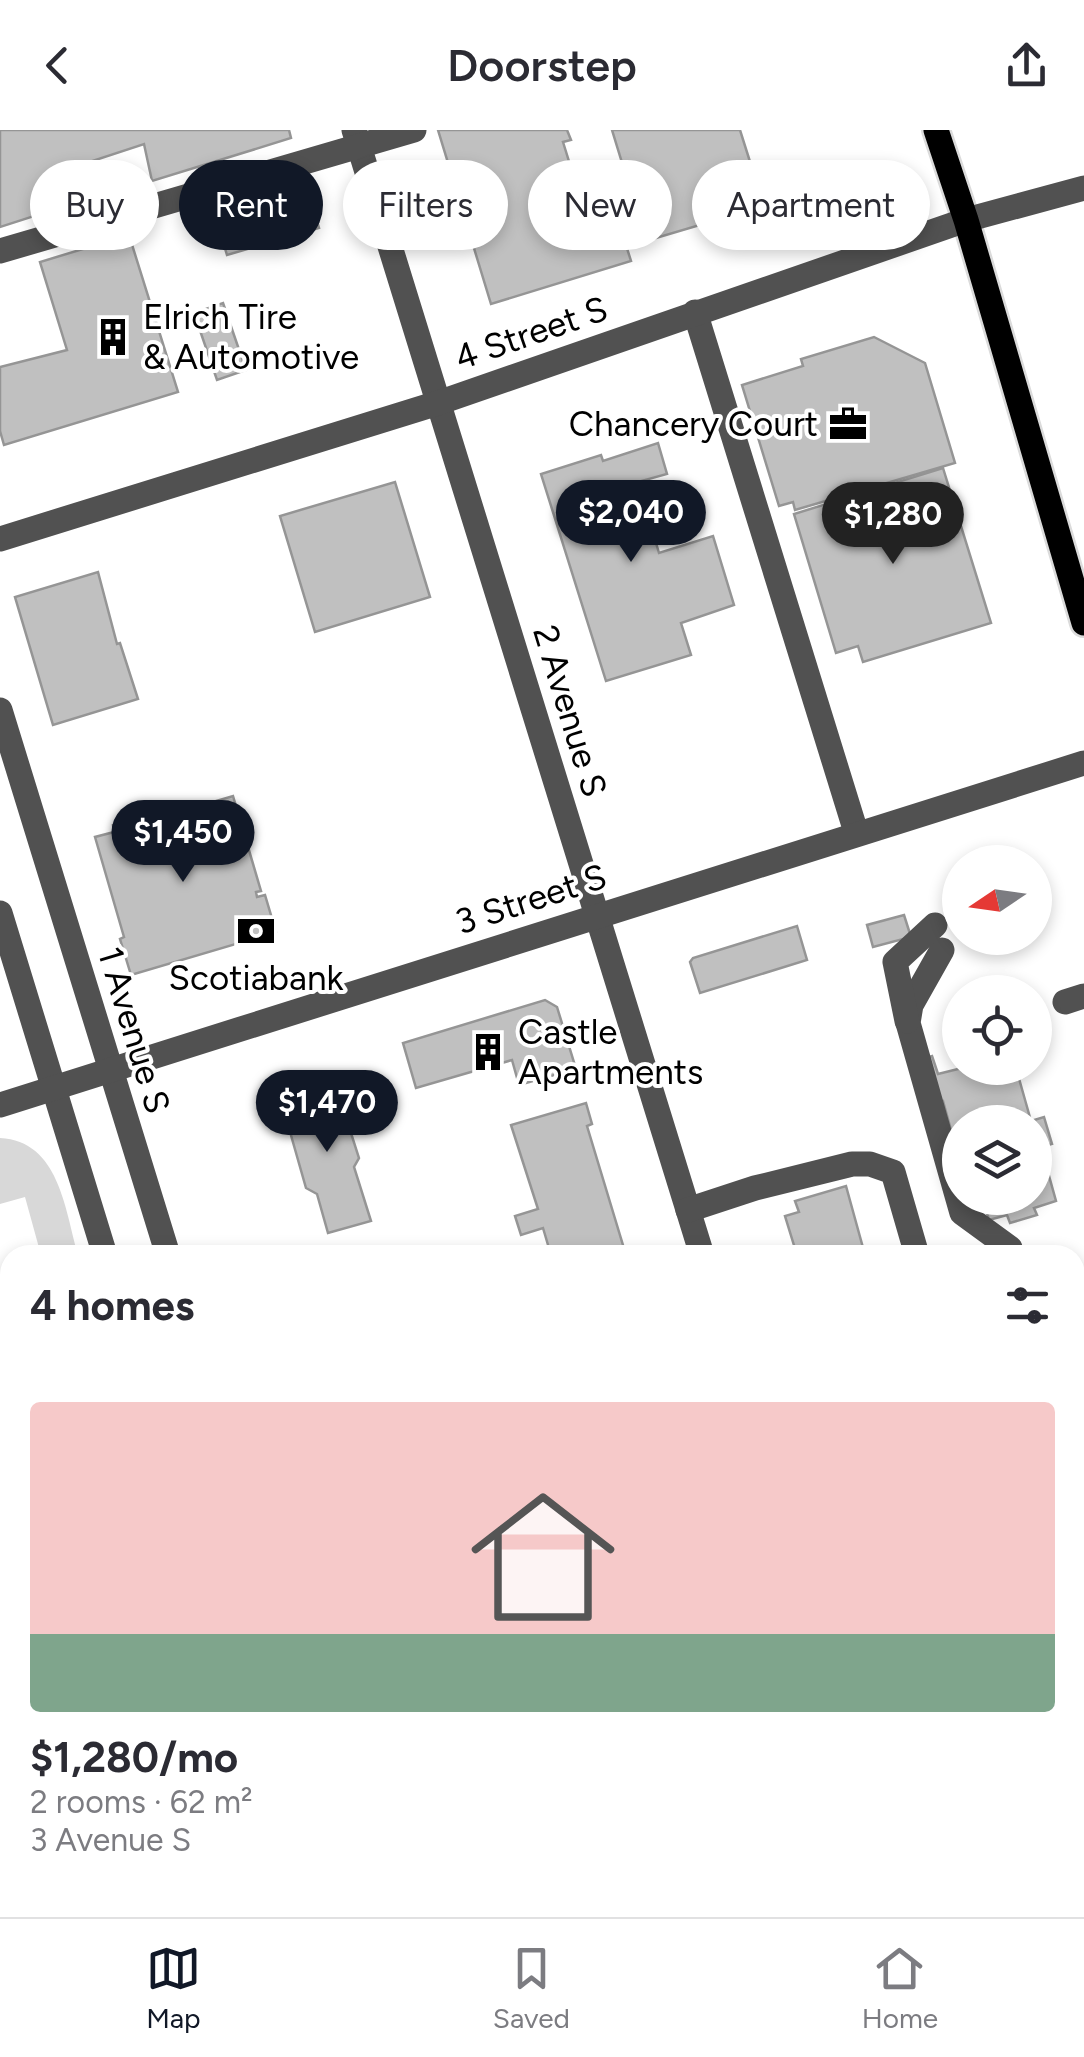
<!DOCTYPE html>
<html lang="en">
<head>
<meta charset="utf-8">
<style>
  body { margin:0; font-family:Figtree,sans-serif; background:#f7f7f7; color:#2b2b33; height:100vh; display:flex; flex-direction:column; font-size:38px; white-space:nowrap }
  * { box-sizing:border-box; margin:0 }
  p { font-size:32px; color:#7c7c81 }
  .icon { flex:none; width:55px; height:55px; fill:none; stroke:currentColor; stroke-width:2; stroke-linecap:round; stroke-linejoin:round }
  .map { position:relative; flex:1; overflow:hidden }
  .details { position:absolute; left:0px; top:1115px; width:1085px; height:672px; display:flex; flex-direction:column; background:#fff; border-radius:30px 30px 0 0; box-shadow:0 5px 15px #0003 }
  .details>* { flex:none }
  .guide { position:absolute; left:30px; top:30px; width:1025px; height:90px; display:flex; gap:20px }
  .needle { width:65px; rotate:257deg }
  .fabs { position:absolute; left:942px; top:715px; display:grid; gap:20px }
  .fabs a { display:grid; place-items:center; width:110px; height:110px; border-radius:50%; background:#fff; box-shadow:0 5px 15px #0003; font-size:50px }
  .price { position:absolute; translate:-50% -85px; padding:0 22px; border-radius:35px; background:#111827; color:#fff; font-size:32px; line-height:65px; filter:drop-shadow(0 2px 5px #0008) }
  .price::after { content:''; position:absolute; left:50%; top:60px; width:30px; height:22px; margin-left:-15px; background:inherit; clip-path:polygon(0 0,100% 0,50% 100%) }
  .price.current { background:#222; color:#fff }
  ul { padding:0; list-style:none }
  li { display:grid; align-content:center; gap:20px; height:530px; padding:0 30px }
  li span { display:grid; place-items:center; height:310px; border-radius:10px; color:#555 }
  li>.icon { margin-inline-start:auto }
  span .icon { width:180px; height:180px; fill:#fffc; stroke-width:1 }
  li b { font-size:42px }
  h2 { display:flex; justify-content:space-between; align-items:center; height:120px; padding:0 30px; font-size:42px }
  .pill { padding:0 35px; border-radius:45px; background:#fff; box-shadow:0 5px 15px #0003; font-size:35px; line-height:90px }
  .pill.current { background:#111827; color:#fff }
  header { display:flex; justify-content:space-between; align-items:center; height:130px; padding:0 30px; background:#fff; font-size:45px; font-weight:600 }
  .tab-bar { display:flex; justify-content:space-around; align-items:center; height:140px; border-top:2px solid #e1e1e2; background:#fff; font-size:28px; color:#7c7c81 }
  .tab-bar a { display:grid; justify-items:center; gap:5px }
  .tab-bar .current { color:#111827 }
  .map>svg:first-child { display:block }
  .green { fill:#d8d8d8 }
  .building { fill:#c0c0c0; stroke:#959595; stroke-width:2.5 }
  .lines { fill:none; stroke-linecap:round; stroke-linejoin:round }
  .major-casing { stroke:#dbdbdb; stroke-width:30 }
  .path { stroke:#737373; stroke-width:6; stroke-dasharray:2.5 5; stroke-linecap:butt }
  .minor { stroke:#515151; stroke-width:25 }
  .major { stroke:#000; stroke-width:25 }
  .labels { text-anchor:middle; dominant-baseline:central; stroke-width:8; stroke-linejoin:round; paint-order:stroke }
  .poi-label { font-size:35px; fill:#000; stroke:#fff; text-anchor:start }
  .street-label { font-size:35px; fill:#000; stroke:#fff }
</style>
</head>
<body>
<header><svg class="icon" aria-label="back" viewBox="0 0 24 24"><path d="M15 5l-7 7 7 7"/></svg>Doorstep<svg class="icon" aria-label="share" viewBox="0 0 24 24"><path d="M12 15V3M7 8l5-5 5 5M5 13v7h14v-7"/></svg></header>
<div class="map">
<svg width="1084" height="1787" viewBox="0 0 1084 1787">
  <rect width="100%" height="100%" fill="#fff"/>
  <g class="green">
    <path d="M0 1008C59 1011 65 1079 78 1125H41L25 1067 0 1074Z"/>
    <polygon points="10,1390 10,1485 0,1489 0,1392"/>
  </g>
  <g class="building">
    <polygon points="0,0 289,0 291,8 152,51 144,14 74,37 84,70 0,97"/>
    <polygon points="438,0 567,0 571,10 563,12 581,70 609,61 631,131 491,174"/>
    <polygon points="612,0 740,0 764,76 646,111"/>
    <polygon points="302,42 319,98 227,125 210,69"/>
    <polygon points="129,105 178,262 4,315 0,301 0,237 67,220 40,132"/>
    <polygon points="223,173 246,240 217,250 194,183"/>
    <polygon points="874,207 925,233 955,333 795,380 793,372 779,376 742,255 803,236 801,229"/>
    <polygon points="658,313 667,344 616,358 627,393 648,386 659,423 713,406 734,475 681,493 691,525 606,551 541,344 601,325 603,331"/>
    <polygon points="943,338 991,493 863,532 858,516 836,523 794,384"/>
    <polygon points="395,352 430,467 315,502 280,386"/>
    <polygon points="98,442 117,514 120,513 138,569 53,595 15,467"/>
    <polygon points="233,666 261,761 256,762 257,767 265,765 276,802 131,845 120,809 124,807 95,707 114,702 113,695 143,685 145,692"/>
    <polygon points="904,785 911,807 873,817 867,795"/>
    <polygon points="797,796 807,830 700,863 690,832 693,828"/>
    <polygon points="545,870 557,877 576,939 519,955 512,930 416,958 403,913"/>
    <polygon points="932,926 938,944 962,938 1016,938 1031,991 1044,987 1052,1014 1041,1017 1056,1071 1034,1078 1037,1085 1010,1093 1007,1085 989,1090 983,1068 1035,1068 1035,992 960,992 959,1029 943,971 939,972 926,928"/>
    <polygon points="335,953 359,1028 354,1037 371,1091 328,1103 317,1064 306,1058 281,970"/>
    <polygon points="586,973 592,994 587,996 626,1125 632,1125 551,1125 543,1098 521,1105 515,1086 538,1079 511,995"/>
    <polygon points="846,1056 865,1125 797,1125 785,1086 799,1082 795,1071"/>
    <polygon points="10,1698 10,1778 46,1778 55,1787 0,1787 0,1708"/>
  </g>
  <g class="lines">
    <g class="major-casing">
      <g id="major">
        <polyline points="936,0 966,90 1084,493"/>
        <polyline points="1075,1180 1084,1177"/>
        <polyline points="1075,1239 1084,1237"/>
        <polyline points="0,1507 10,1504"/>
        <polyline points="0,1575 10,1571"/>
      </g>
    </g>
    <polyline class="path" points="0,1615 10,1611"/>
    <g class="minor">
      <polyline points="354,0 702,1125"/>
      <polyline points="0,121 414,0"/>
      <polyline points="695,182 856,702"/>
      <polyline points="0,409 438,273 966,90 1084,58"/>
      <polyline points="0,580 168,1125"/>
      <polyline points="0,783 105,1125"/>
      <polyline points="942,820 911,875 908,893 962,1083 1010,1118"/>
      <polyline points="1065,872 1084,866"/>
      <polyline points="907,891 895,832 935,795"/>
      <polyline points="0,975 1084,633"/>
      <polyline points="688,1080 755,1058 852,1034 870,1034 893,1042 917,1125"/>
      <polyline points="1080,1328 1084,1341"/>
      <polyline points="1075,1762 1084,1758"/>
      <polyline points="295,1778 298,1787"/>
      <polyline points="349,1778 352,1787"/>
      <polyline points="903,1778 906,1787"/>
      <polyline points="1043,1787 1047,1778"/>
    </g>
    <use href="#major" class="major"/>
  </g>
  <defs>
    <g id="building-bare" transform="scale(3)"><path d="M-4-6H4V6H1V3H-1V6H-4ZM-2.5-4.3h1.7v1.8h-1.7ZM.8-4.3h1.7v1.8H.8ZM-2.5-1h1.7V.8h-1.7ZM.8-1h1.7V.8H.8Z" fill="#000" stroke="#fff" stroke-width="2.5" paint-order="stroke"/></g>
    <g id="office-bare" transform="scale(3)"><path d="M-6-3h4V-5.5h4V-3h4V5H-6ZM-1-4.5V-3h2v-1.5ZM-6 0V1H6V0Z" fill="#000" stroke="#fff" stroke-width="2.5" paint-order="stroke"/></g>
    <g id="bank-bare" transform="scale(3)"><path d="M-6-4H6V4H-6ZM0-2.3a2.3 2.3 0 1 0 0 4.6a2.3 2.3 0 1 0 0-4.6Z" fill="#000" stroke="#fff" stroke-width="2.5" paint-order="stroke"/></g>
  </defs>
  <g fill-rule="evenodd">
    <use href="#building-bare" x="113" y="207"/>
    <use href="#office-bare" x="848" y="294"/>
    <use href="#bank-bare" x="256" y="801"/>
    <use href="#building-bare" x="488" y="922"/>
  </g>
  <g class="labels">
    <g class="poi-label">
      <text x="143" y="187">Elrich Tire<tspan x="143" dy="40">&amp; Automotive</tspan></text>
      <text x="818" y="294" text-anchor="end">Chancery Court</text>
      <text x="256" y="848" text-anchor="middle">Scotiabank</text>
      <text x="518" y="902">Castle<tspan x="518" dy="40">Apartments</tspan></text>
    </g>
    <g class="street-label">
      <text transform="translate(531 203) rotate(-19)">4 Street S</text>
      <text transform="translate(570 581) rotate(73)">2 Avenue S</text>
      <text transform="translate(531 769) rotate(-18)">3 Street S</text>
      <text transform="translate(134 900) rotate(73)">1 Avenue S</text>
    </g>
  </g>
</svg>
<div class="fabs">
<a><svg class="needle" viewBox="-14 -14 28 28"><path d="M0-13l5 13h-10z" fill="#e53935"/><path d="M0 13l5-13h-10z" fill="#7c7c81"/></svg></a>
<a><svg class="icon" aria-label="locate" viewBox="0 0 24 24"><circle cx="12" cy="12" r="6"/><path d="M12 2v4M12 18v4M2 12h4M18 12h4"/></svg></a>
<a><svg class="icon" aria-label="layers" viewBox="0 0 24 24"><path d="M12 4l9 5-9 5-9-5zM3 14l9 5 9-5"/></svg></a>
</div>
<b class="price" style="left:631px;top:435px">$2,040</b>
<b class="price current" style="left:893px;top:437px">$1,280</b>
<b class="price" style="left:183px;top:755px">$1,450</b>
<b class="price" style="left:327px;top:1025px">$1,470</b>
<div class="guide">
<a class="pill">Buy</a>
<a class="pill current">Rent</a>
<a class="pill">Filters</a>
<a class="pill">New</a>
<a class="pill">Apartment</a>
</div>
<section class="details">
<h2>4 homes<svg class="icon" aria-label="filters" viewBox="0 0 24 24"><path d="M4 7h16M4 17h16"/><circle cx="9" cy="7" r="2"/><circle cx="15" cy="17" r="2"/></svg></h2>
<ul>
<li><span style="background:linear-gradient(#f6c9c9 75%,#7fa58c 0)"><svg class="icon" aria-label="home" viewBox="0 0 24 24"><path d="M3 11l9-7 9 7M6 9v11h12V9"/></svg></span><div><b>$1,280/mo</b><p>2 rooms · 62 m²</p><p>3 Avenue S</p></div></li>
</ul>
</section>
</div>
<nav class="tab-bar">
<a class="current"><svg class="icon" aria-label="map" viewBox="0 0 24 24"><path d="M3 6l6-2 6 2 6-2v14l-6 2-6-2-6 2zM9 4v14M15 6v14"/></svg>Map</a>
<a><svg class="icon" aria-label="saved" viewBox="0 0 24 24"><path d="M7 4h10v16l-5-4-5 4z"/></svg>Saved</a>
<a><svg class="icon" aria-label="home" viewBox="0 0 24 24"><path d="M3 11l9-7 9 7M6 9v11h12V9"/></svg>Home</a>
</nav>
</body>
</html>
